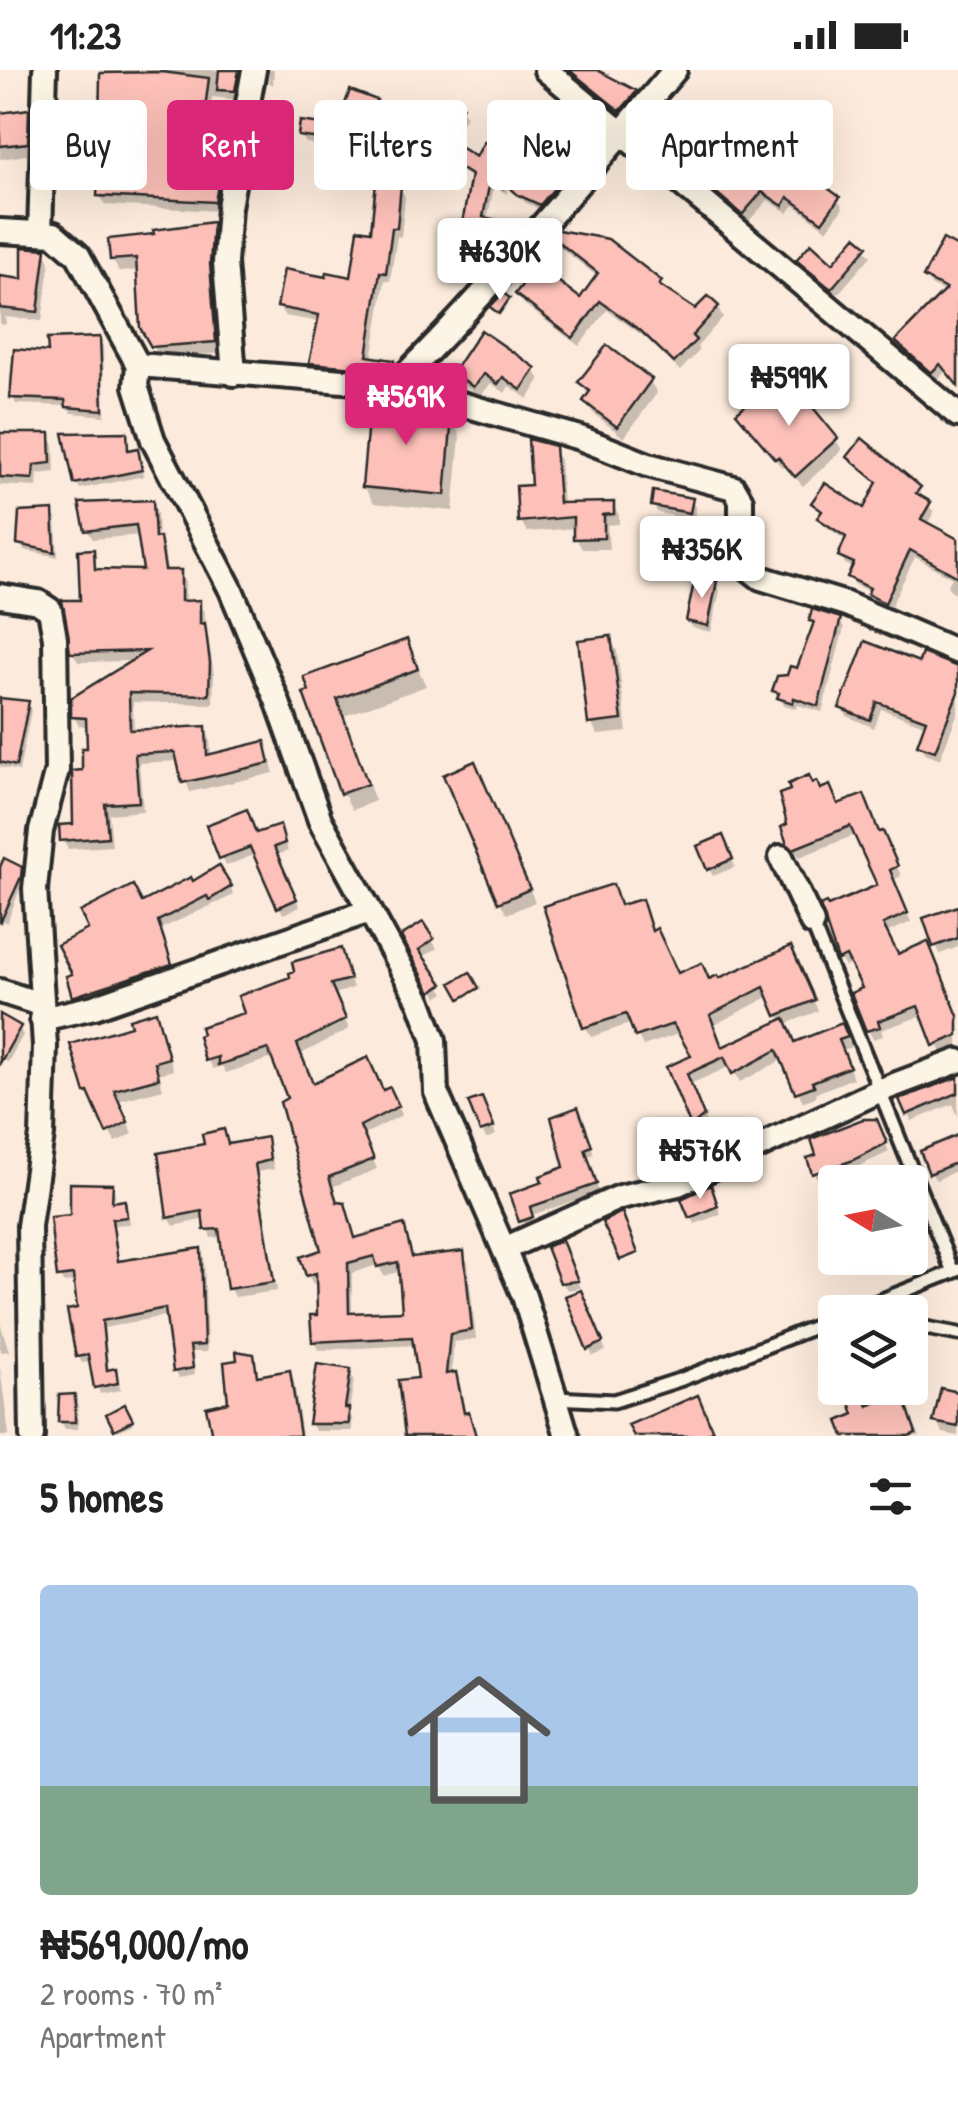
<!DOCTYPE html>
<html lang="en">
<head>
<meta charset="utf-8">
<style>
  body { margin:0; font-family:"Patrick Hand",sans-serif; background:#f6f6f6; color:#222; height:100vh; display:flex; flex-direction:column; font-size:38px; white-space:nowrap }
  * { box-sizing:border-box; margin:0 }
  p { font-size:32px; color:#767676 }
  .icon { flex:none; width:55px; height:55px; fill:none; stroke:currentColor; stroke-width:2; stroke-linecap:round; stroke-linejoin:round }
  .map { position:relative; height:1366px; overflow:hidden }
  .panel { display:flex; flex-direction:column; background:#fff; flex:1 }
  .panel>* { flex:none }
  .top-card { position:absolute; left:30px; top:30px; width:900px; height:90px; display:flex; gap:20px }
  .needle { width:65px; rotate:280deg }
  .buttons { position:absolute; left:818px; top:1095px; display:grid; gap:20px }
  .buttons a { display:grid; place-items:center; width:110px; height:110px; border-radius:10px; background:#fff; box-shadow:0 10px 40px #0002; font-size:50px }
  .price { position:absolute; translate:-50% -85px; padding:0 22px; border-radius:10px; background:#fff; color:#222; font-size:32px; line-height:65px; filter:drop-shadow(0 2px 5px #0008) }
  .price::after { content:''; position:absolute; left:50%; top:60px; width:30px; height:22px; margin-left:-15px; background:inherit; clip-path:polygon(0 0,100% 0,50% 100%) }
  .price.on { background:#db2777; color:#fff }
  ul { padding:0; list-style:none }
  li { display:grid; align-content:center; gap:20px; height:530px; padding:0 40px }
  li+li { border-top:2px solid #e0e0e0 }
  li span { display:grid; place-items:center; height:310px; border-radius:10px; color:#555 }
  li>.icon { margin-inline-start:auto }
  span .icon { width:180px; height:180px; fill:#fffc; stroke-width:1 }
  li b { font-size:42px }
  h2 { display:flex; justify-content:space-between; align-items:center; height:120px; padding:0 40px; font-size:42px }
  .tag { padding:0 35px; border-radius:10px; background:#fff; box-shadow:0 10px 40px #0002; font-size:35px; line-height:90px }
  .tag.on { background:#db2777; color:#fff }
  .status { display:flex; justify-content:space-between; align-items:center; height:70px; padding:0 50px; background:#fff; direction:ltr }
  .status svg { height:28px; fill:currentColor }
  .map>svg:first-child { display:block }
  .shadow { fill:#0003; fill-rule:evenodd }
  .building { fill:#fdc1b9; stroke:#2b2b2b; stroke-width:2.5; fill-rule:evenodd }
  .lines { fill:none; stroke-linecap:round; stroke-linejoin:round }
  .lane-casing { stroke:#2b2b2b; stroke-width:19 }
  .street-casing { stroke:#2b2b2b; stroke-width:30 }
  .lane { stroke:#fcf5e5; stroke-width:11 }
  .street { stroke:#fcf5e5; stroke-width:22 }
</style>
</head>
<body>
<div class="status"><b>11:23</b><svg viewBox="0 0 49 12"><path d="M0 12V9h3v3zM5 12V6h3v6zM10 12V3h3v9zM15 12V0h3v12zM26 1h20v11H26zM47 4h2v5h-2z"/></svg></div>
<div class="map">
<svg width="958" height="1366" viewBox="0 0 958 1366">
  <rect width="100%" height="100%" fill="#fcebdc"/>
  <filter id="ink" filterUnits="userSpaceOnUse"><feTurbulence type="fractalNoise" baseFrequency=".01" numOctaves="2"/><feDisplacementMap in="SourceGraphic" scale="20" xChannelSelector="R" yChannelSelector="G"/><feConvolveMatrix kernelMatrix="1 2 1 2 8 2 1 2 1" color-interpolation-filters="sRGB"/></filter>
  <g filter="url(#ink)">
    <g class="shadow">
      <polygon points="124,0 249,0 240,30 212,27 204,88 216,88 221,98 223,122 219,141 105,135 100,125 101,95 96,87"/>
      <polygon points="269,0 274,0 273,15 269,12"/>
      <polygon points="567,0 593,0 636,23 640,30 625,47"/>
      <polygon points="376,32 380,39 371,64 347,54 343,47"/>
      <polygon points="462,38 466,46 449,73 477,91 555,117 559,125 545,142 525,132 508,117 507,124 494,117 487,150 496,152 500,159 496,183 466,177 462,170 473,109 426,80 422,72"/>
      <polygon points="27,42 34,54 33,84 0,89 0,45"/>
      <polygon points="650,57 838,129 843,138 827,160 794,135 788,143 768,130 748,152 720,129 715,119 724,102 655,65"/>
      <polygon points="336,58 340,66 338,78 306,73 301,65"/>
      <polygon points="400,117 405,127 401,167 397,166 390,211 385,210 372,289 393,292 398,301 394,308 317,302 312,293 320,252 285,246 279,237 328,210 353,210 373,164"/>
      <polygon points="212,155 218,166 222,283 160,288 143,257 139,200 119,202 113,190"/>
      <polygon points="555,168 660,212 666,223 696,243 717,237 723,247 697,277 699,281 680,301 650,271 607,240 579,276 524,234 518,224 580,231 598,207 561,178"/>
      <polygon points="857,169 871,186 837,225 803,198 799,190 833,197"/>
      <polygon points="958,179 958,289 937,310 903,280 899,272 946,223 931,215 926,207"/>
      <polygon points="45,181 50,191 42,251 5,247 6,254 0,255 0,211 24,211"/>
      <polygon points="99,269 103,276 105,346 72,343 68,336 16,334 13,327 50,285"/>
      <polygon points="534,300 540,310 528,329 509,316 505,323 491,313 480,327 462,313 456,302"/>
      <polygon points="650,311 657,323 624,368 593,343 586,331 589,326 581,313"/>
      <polygon points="774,340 836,370 842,380 803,416 785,396 783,399 746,354"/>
      <polygon points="451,349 460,366 453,441 374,433 364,417"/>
      <polygon points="126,365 130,382 136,381 140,387 144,406 80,419 77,413"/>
      <polygon points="0,366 49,366 54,375 55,402 38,404 37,417 0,415"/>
      <polygon points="553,379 560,390 563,435 612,434 619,445 619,454 607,455 609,479 582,479 576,468 576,458 527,462 521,451"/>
      <polygon points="850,387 919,419 922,429 934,442 927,455 958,472 958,528 947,516 952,508 915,487 889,540 874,532 870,522 855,515 850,507 854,498 845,494 841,486 847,471 825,456 820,448 823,444 814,434 865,442 878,415"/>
      <polygon points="691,430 696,438 694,450 658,443 653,436"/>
      <polygon points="152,432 157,442 158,469 164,479 167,502 180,503 185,512 185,533 198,533 204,542 214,604 213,634 133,632 134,662 205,659 210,669 211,686 264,674 274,703 190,722 179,691 139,693 143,741 109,744 112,776 68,779 63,770 76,756 72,711 74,704 85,703 90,680 89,656 79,656 74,647 137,591 78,592 73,583 92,481 98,501 146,502 140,465 93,469 87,460"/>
      <polygon points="52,443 56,449 58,487 24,480 20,474"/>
      <polygon points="715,514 720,521 711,562 693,558 688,551"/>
      <polygon points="839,550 844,558 822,642 798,635 796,639 784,635 774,621 798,601 815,557 811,551"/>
      <polygon points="610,569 617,581 627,662 598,665 591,653"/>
      <polygon points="406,572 426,616 344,646 375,731 352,740 343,723 307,625"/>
      <polygon points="920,595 958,598 958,642 940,689 925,683 920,674 927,656 881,639 874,658 847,646 842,638"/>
      <polygon points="0,630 28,634 31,640 19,701 0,697"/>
      <polygon points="481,706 535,832 507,844 500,832"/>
      <polygon points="812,715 887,773 901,806 893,810 911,852 886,863 898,887 958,948 958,976 941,983 924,945 881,960 883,966 873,969 868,960 866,920 852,893 845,897 840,889 824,837 827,839 880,817 857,764 800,787 796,783 790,773 790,756"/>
      <polygon points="209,756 257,766 283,766 288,781 276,785 300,837 283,844 256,784 226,796"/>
      <polygon points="727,776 735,797 713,806 709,799"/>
      <polygon points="0,790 20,799 25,806 7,853 0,849"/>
      <polygon points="218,799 234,825 160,859 174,901 79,933 75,926 75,906 141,835 192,815"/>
      <path d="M612 817 621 838 641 832 653 863 678 906 719 911 795 889 818 941 786 954 795 974 847 966 851 977 843 980 853 1008 816 1023 817 1026 803 1032 784 989 740 1012 731 996 690 1014 708 1057 698 1065 669 998 694 987 681 963 643 976 632 953 591 967 586 957ZM770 926 782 953 723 979 714 955Z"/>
      <polygon points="958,838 958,877 940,884 926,850"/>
      <polygon points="422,855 437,878 422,888 445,923 438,927 404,867"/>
      <path d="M340 881 353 918 334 924 349 959 301 984 313 1016 383 1023 395 1029 402 1045 363 1065 377 1099 332 1117 338 1135H344L349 1145 356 1170 403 1157 413 1190 463 1184 468 1193 476 1269 454 1272 451 1306 455 1305 460 1314 466 1345 477 1366H428L416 1275 319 1280 314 1271 319 1247V1212L313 1214 308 1205 324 1182 290 1029 272 988 226 1003 222 996 213 999 208 990 247 945 294 909ZM378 1195 384 1206 401 1201 405 1243 352 1246V1203Z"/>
      <polygon points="155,944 161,955 173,1000 159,1004 163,1019 118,1031 133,1064 115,1072 87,1022 134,958"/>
      <polygon points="0,947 19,958 23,965 8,992 0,988"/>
      <polygon points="958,1010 958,1046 953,1034 912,1051 908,1044"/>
      <polygon points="471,1034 485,1037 496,1065 486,1069"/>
      <polygon points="581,1048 594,1084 587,1087 599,1122 532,1145 536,1155 526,1159 512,1126 545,1113 567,1099"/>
      <polygon points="880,1060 889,1082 855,1098 818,1110 814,1103"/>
      <polygon points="223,1062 229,1077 266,1070 270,1078 274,1099 258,1102 277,1221 235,1227 230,1219 223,1167 211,1168 205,1149 174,1156 169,1148 160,1085 207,1075"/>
      <polygon points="958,1068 958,1100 936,1110 931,1103"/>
      <polygon points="111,1116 115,1123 115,1134 124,1133 128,1140 130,1154 114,1155 120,1193 200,1181 204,1188 207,1282 193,1282 195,1305 179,1308 175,1301 169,1245 104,1258 109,1302 114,1301 121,1320 100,1324 92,1292 82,1293 78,1286 76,1211 64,1213 60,1207 72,1147"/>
      <polygon points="714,1126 721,1144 695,1154 691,1146"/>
      <polygon points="565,1180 580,1218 567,1220 562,1212"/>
      <polygon points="584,1230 606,1281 593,1286 589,1279"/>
      <polygon points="0,1253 9,1281 0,1282"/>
      <polygon points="252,1286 259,1308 289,1303 294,1312 302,1366 215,1366"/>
      <polygon points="0,1297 9,1365 4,1366 0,1366"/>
      <polygon points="349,1301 354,1309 349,1342 352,1348 352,1361 315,1361 311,1353"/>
      <polygon points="958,1324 958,1366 943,1363 936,1351"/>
      <polygon points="901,1325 920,1366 846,1366"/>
      <polygon points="74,1327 78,1335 78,1359 65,1359 61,1351"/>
      <polygon points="124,1338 133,1354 118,1361 109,1345"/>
    </g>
    <g class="building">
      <polygon points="219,0 239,0 235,21 217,20"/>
      <polygon points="569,0 597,0 637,21 620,41"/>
      <polygon points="162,2 209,8 199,85 217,85 219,110 215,132 97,126 99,87 94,87 94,64 99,64 100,3"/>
      <polygon points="350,20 377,30 367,57 340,47"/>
      <polygon points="447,26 463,36 444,67 476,87 484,72 541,100 557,115 540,135 518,125 504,112 503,118 490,111 483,147 497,150 492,176 459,170 471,105 419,72"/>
      <polygon points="665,35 774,88 807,110 811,106 840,127 822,152 788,127 783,136 762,122 742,145 712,119 724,97 647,56"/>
      <polygon points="29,39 28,73 0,76 0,43"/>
      <polygon points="300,51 337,56 335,71 298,66"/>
      <polygon points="376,112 401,115 397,158 392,158 386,203 380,202 367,286 394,290 394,295 389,300 309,293 319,245 277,237 284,199 326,207 327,202 351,207 358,159 371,161"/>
      <polygon points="213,152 210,194 216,272 151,277 140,258 136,188 110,190 108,169 154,164 153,160"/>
      <polygon points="558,160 608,169 662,211 659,215 695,239 708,226 719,236 692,266 696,270 674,293 641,261 600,231 573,268 515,224 537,195 580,228 598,203 552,167"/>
      <polygon points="856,166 868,176 831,219 796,190 811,173 833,193"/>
      <polygon points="943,169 958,177 958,316 940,294 931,303 895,271 946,219 923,207"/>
      <polygon points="22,177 46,179 38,242 0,238 0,206 22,209"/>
      <polygon points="503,223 510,228 499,244 490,237"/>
      <polygon points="481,260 536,298 521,320 503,307 498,314 484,304 473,317 453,302"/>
      <polygon points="100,267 103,340 66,337 65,330 10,328 14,279 48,282 47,269"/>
      <polygon points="607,275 652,309 617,357 583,331 590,321 578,312"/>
      <polygon points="797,318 838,368 795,407 778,387 775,389 736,343 761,322 774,337"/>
      <polygon points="370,328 398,331 452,347 445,425 362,417"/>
      <polygon points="127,362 128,380 138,378 142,400 74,414 63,363"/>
      <polygon points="0,363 50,363 51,393 34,395 33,409 0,407"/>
      <polygon points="862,368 921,417 916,423 931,432 921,449 958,469 958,507 910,480 885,533 867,524 870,518 847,507 854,493 838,486 846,467 817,448 822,441 811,433 825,413 864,438 877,412 847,387"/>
      <polygon points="528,369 555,376 559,433 614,432 614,444 601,445 604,446 604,468 573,469 573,447 518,452 516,416 531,415"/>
      <polygon points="653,421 693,428 690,443 651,436"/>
      <polygon points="153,430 155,468 160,467 165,500 181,500 181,531 200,530 200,554 205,553 210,593 209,625 129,623 130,660 206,656 207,685 265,671 270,693 182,713 175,682 135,684 139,732 105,734 108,767 60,771 59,755 73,754 72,701 82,700 82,678 87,678 86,648 71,647 71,628 147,581 70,583 62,530 80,530 78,480 94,479 95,499 143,500 136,455 85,461 79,433"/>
      <polygon points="53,440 55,482 17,474 19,442"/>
      <polygon points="695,507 717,511 708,556 686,551"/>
      <polygon points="812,539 841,548 818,636 794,628 793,633 777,628 779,623 772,621 777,606 787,605 790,596 797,598 814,552 809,551"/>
      <polygon points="611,566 622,650 588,654 578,570"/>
      <polygon points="407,569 418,599 337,629 368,714 340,724 303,623 309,621 304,607"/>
      <polygon points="865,571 919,592 922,583 958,597 958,622 935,681 917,675 926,650 877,632 870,650 839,638"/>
      <polygon points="0,628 29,631 16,696 0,692"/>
      <polygon points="475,691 530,819 498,833 443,705"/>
      <polygon points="809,705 812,713 817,711 820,719 830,715 838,734 864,724 879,762 883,761 898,796 890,800 908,843 883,854 898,884 928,871 958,946 958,965 933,976 918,936 878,951 880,957 866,961 851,923 862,918 846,886 838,890 820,836 826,833 828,836 877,815 850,756 793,779 787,774 781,757 787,754 779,724 790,720 788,714"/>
      <polygon points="247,739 256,763 280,755 285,773 274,777 297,829 277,838 250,777 219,789 206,755"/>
      <polygon points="723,765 733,789 707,800 697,776"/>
      <polygon points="4,788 22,797 21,807 0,853 0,797"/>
      <polygon points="219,795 232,816 209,830 207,826 158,851 172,894 72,927 66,906 72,904 57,875 88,859 80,842 133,815 142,832 191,807 193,811"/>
      <polygon points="613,814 620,835 642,829 652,861 657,858 678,903 702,893 709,909 718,905 719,908 791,876 815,930 776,946 764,917 710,945 722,977 785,948 795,972 842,953 848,967 839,970 850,997 812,1012 814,1016 795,1023 777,980 732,1004 724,987 687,1004 704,1046 691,1057 666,997 691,986 673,954 635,967 626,944 583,958 543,836"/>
      <polygon points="958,836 958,868 933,877 923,848"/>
      <polygon points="423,852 434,869 419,880 443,914 431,922 401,866"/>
      <path d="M341 878 350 909 331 914 346 949 297 974 313 1013 368 987 383 1020 390 1017 399 1036 360 1056 374 1089 329 1107 337 1132 345 1133 355 1168 404 1154 412 1187 464 1181 472 1260 450 1264 446 1304 456 1302 464 1343 469 1342 476 1366H405L398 1310 418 1308 412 1267 312 1272 310 1245H317L316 1203 306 1206 300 1187 321 1180 280 1032 287 1028 268 979 218 995V987L205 991 198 966 202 964 200 957 244 943 238 926 290 907 289 903 294 901 292 892ZM374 1186 377 1197 398 1192 402 1241 349 1243 348 1193Z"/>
      <polygon points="470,902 479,918 460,929 451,913"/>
      <polygon points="156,941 169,988 155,992 159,1008 114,1020 128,1052 106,1063 88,1022 85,1023 70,974 131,956 129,949"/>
      <polygon points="0,944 21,956 0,993"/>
      <polygon points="958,1007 958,1023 906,1045 899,1029"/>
      <polygon points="482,1027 494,1057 480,1062 468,1032"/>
      <polygon points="578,1037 592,1076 585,1079 597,1114 530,1137 533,1147 519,1152 509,1124 542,1112 540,1106 564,1097 551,1047"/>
      <polygon points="863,1049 877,1049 887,1073 851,1091 812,1104 807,1088 816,1085 811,1069"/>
      <polygon points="224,1059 228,1074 267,1067 270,1090 255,1094 274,1212 227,1219 219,1159 204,1160 202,1141 167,1148 158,1083 204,1074 202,1064"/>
      <polygon points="958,1065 958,1092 929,1104 920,1081"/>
      <polygon points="70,1113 113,1114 112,1132 125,1130 127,1147 112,1149 118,1191 201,1178 204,1275 190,1276 193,1298 173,1302 165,1238 102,1251 107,1300 116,1298 118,1313 94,1318 88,1285 76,1287 67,1240 77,1238 73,1205 57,1207 53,1176 50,1147 70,1145"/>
      <polygon points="711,1115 718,1136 689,1148 681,1129"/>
      <polygon points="622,1142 638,1183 620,1190 602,1152"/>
      <polygon points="562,1170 574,1201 578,1211 560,1213 546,1177"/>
      <polygon points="581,1220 603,1272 587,1280 565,1226"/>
      <polygon points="236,1281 254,1284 257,1306 290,1300 300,1366 212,1366 206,1337 228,1332 224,1292 237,1290"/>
      <polygon points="317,1294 351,1299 345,1338 349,1338 349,1354 308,1354"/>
      <polygon points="941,1318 958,1322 958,1357 933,1352"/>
      <polygon points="902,1321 916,1363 909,1366 844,1366 838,1351 854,1344 850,1333 864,1327 868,1336"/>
      <polygon points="75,1324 75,1352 58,1352 59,1325"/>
      <polygon points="698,1325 713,1361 701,1366 634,1366 628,1355"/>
      <polygon points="125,1334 133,1350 114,1360 106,1344"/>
    </g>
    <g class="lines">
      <g class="lane-casing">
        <g id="lane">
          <polyline points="812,853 953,1202"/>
          <polyline points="851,1242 958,1200"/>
          <polyline points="910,1255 958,1264"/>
          <polyline points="556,1328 614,1331 682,1309 835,1249"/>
        </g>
      </g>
      <g class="street-casing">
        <g id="street">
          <polyline points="546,0 958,345"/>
          <path d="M0 161 54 164 78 185 138 295 395 315C495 216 583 107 675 0"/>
          <polyline points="40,163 45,0"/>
          <polyline points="138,295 136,316 153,370 231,520 277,630 320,750 420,932 434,970 436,1022 524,1226 567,1366"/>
          <polyline points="234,304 225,193 229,137 254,0"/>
          <polyline points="395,315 580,368 648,395 734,418 741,430 741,480 747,497 761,508 846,534 958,582"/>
          <polyline points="0,526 38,532 50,540 55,568 57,700 41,761 35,819 45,976 42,1065 29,1156 32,1366"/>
          <polyline points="781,787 812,853"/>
          <polyline points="0,921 40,934"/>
          <polyline points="42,949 94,937 369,841"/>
          <polyline points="504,1179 620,1127 678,1114 881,1020 958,991"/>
        </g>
      </g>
      <use href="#lane" class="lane"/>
      <use href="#street" class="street"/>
    </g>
  </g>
</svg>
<div class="buttons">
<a><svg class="needle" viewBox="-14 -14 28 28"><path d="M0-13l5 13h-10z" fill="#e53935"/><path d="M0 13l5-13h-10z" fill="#767676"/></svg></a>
<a><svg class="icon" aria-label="layers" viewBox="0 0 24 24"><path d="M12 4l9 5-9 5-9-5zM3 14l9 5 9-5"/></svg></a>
</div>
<b class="price" style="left:500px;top:233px">₦630K</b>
<b class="price" style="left:789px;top:359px">₦599K</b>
<b class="price on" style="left:406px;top:378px">₦569K</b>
<b class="price" style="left:702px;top:531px">₦356K</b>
<b class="price" style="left:700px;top:1132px">₦576K</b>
<div class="top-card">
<a class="tag">Buy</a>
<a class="tag on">Rent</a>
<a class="tag">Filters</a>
<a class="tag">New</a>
<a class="tag">Apartment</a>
</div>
</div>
<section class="panel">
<h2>5 homes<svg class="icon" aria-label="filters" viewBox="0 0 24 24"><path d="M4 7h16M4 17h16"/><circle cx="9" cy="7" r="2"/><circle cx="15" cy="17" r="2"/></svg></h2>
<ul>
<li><span style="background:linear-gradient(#a9c7e8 65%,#7fa58c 0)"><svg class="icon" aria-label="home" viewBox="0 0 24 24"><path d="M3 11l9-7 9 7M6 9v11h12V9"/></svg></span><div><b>₦569,000/mo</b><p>2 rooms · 70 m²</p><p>Apartment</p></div></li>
</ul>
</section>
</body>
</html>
